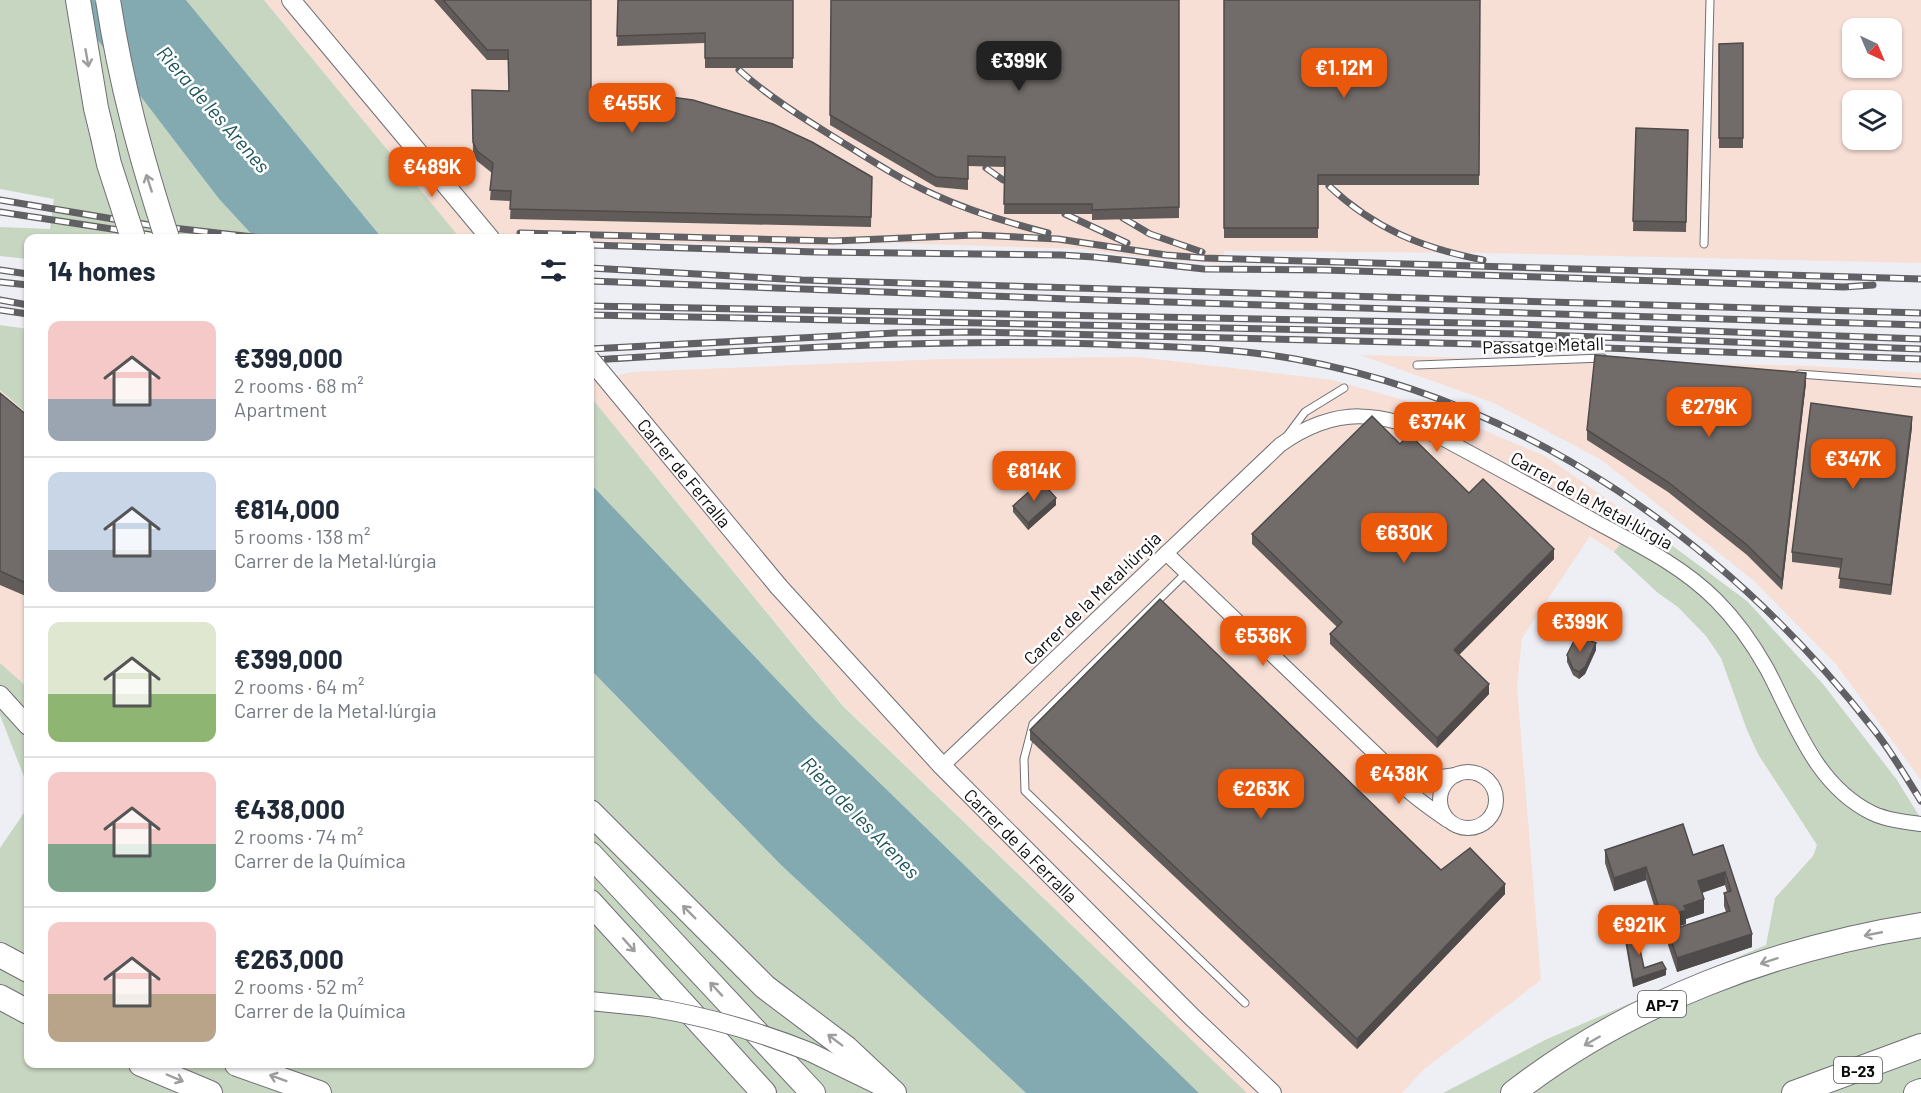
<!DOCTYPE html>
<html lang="en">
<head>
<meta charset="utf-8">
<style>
  body { margin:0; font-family:Barlow,sans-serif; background:#f2f2f3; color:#1f2937; height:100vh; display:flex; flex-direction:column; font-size:22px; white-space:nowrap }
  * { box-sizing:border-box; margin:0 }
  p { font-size:20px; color:#747a83 }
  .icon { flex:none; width:33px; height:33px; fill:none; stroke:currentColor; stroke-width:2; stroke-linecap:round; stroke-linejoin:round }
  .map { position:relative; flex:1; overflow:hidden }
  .drawer { position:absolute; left:24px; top:234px; width:570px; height:834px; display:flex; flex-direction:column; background:#fff; border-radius:12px; box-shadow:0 2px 4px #0004 }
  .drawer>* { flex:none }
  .needle { width:39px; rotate:136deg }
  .buttons { position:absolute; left:1842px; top:18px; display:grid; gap:12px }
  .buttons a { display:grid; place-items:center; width:60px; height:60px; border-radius:12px; background:#fff; box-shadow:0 2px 4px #0004; font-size:30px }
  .price { position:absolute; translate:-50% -51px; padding:0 14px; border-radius:12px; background:#ea580c; color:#fff; font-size:20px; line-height:39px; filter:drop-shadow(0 2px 3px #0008) }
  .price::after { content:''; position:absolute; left:50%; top:36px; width:18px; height:14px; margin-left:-9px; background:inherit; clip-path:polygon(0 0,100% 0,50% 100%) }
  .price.selected { background:#222; color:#fff }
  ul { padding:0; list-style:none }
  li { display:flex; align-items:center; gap:18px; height:150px; padding:0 24px }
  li+li { border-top:2px solid #e0e1e3 }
  li span { display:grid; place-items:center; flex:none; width:168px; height:120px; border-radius:12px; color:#555 }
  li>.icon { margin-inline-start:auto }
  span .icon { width:72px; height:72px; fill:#fffc; stroke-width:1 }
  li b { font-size:26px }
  h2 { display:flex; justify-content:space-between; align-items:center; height:72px; padding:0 24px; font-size:26px }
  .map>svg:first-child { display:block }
  .industrial { fill:#f7dfd5; fill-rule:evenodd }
  .green { fill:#c7d6c0 }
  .water { fill:#83aab0 }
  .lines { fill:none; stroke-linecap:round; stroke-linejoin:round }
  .lane-casing { stroke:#6f6f75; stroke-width:9 }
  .street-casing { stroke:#6f6f75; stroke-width:16 }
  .secondary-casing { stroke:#6f6f75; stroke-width:20 }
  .highway-casing { stroke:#6f6f75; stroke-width:26 }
  .lane { stroke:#fff; stroke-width:7 }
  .street { stroke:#fff; stroke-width:14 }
  .secondary { stroke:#fff; stroke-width:18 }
  .highway { stroke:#fff; stroke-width:24 }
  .rail-casing { stroke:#616165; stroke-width:7 }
  .rail { stroke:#fff; stroke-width:4.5; stroke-dasharray:14; stroke-linecap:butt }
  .secondary-bridge-casing { stroke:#6f6f75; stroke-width:20; stroke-linecap:butt }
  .highway-bridge-casing { stroke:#6f6f75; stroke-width:26; stroke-linecap:butt }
  .secondary-bridge { stroke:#fff; stroke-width:18 }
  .highway-bridge { stroke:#fff; stroke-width:24 }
  .wall { fill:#615c5a }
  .shaded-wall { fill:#4f4b4a }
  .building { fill:#716b69; stroke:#4f4b4a; stroke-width:1.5 }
  .oneway { stroke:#9d9d9e }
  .labels { text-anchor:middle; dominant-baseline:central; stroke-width:5; stroke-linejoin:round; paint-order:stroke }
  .shield { fill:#fff; stroke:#545456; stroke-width:1.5 }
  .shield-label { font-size:16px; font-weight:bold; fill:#0b0b0d }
  .street-label { font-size:18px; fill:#0b0b0d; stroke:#fff }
  .water-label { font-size:20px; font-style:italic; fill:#1d555c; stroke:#fff }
</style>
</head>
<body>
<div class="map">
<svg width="1921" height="1093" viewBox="0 0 1921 1093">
  <rect width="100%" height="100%" fill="#eeeef5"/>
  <g class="industrial">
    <path d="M264 0H1921V263L1486 253 1224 251 1223 264 1148 258 1082 249 893 243 817 246 590 241V238H460ZM1852 28H1892V68H1852ZM1852 100H1892V140H1852Z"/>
    <polygon points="1360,355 1812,366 1921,373 1921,780 1835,663 1753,580 1600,459 1494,403"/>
    <polygon points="1138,357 1333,380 1431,408 1545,456 1639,521 1614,552 1590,536 1522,638 1517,686 1541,980 1423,1070 1402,1093 1247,1093 843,705 590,396 590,382 632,372 944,359"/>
    <polygon points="0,390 28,414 28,688 0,663"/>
  </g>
  <g class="green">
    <polygon points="0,0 67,0 219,199 255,238 28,238 28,259 0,256 0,227 50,229 54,199 0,189"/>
    <polygon points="186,0 264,0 460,238 382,238"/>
    <polygon points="0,325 28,329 28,414 0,390"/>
    <polygon points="590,396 843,706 1247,1093 1199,1093 814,719 590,483"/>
    <polygon points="1639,521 1747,601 1823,684 1897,780 1921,819 1921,1093 1443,1093 1547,1039 1766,945 1775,898 1813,856 1817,845 1758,754 1747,730 1721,658 1706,636 1678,607 1658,593 1614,552"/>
    <polygon points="0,663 28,688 28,787 0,715"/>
    <polygon points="590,669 781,865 1026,1093 0,1093 0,848 28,807 28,1064 590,1064"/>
  </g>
  <g class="water">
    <polygon points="67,0 186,0 382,238 255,238 219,199"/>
    <polygon points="590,483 814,719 1199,1093 1026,1093 781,865 590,669"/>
  </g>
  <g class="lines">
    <g class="lane-casing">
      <g id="lane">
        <polyline points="1704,244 1710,0"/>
        <polyline points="1417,365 1603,358"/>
        <polyline points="1799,374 1921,383"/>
        <polyline points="1287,436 1305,412 1344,388"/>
        <polyline points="1187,572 1033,724 1024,759 1025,791 1245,1003"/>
      </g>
    </g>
    <g class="street-casing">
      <g id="street">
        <path d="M1166 553 1381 759C1402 789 1417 799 1447 820"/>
        <path d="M1386 762C1411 776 1427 780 1456 775"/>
        <path d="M942 766 1280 445C1338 404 1379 412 1442 438 1494 466 1546 494 1598 523 1639 545 1682 566 1716 600 1736 620 1753 644 1767 669 1795 722 1815 785 1872 813 1887 820 1905 822 1921 824"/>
        <circle cx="1468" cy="800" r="28"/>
      </g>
    </g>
    <g class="secondary-casing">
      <g id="secondary">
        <polyline points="291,0 490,238"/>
        <path id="s1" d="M779 587 942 766 1193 1018 1272 1093"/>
        <polyline points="0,695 28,726"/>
        <polyline points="590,1001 649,1007"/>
        <polyline points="810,1052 878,1085"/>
      </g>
    </g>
    <g class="highway-casing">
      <g id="highway">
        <polyline points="78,0 96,108 103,137"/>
        <polyline points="590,812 765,987 846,1048 894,1093"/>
        <polyline points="590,854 813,1093"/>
        <polyline points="590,902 764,1093"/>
        <polyline points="0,955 28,970"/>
        <polyline points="0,997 28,1012"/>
        <polyline points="141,1064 210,1093"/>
        <polyline points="237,1064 319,1093"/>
        <path d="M1513 1093C1630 1002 1776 948 1921 925"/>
        <polyline points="1794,1093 1921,1046"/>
        <polyline points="1916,1093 1921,1091"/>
      </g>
    </g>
    <use href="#lane" class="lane"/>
    <use href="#street" class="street"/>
    <use href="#secondary" class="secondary"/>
    <use href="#highway" class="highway"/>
    <g class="rail-casing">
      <g id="rail">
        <path d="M739 70C768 96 800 116 832 136 866 157 899 179 935 195 972 212 1009 223 1048 233"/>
        <polyline points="986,168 1003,180"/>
        <path d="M1329 186C1375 229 1422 248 1483 260"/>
        <polyline points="0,200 155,226 262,238"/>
        <polyline points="0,212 171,238"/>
        <polyline points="1065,214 1127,243"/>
        <polyline points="1123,218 1150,234 1202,252"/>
        <polyline points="520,233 834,241 975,235 1058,239 1166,255 1203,258 1921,279"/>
        <polyline points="590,245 816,252 1061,255 1094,257 1204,269 1324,270 1844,287 1873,285"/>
        <polyline points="590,268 802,280 1921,313"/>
        <polyline points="0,270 28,274"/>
        <polyline points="590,281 1068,299 1921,325"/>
        <polyline points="0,282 28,285"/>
        <polyline points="0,300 28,305"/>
        <polyline points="590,306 1518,324 1921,339"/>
        <polyline points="0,310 28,314"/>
        <polyline points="590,315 1520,334 1921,349"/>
        <polyline points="590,349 895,333 972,332 1520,345 1921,359"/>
        <path d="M590 360C760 350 929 338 1100 344 1165 347 1230 347 1295 359 1527 401 1727 543 1871 726 1890 749 1905 776 1921 801"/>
      </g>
    </g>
    <use href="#rail" class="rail"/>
    <g class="secondary-bridge-casing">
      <g id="secondary-bridge">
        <path id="s2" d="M590 359 779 587"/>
        <path d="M649 1007C705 1016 757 1031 810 1052"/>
      </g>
    </g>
    <g class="highway-bridge-casing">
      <g id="highway-bridge">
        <path d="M108 0C121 84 141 157 167 238"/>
        <polyline points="103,137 109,164 133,238"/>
      </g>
    </g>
    <use href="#secondary-bridge" class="secondary-bridge"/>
    <use href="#highway-bridge" class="highway-bridge"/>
  </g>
  <g class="wall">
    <polygon points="434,0 591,0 591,93 872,177 871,227 510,219 511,201 490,200 492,173 477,161 473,152 472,100 509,91 508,60 487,60"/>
    <polygon points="618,0 793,0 793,68 705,68 705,43 617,46"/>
    <polygon points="831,0 1179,0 1179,218 1092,220 1092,214 1004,214 1005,167 968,166 968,190 936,187 830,125"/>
    <polygon points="1224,0 1480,0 1479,185 1318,185 1318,238 1224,238"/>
    <polygon points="1743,43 1743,148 1719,148 1719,44"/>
    <polygon points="1636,128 1688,130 1686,232 1633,231"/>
    <polygon points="1806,383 1782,590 1747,555 1668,492 1587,440 1587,430"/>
    <polygon points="0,393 28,416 28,597 0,585"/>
    <polygon points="1912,427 1891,595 1839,588 1841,568 1792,562 1792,552"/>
    <polygon points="1400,444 1469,493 1554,559 1459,655 1489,694 1437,748 1330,644 1330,634 1337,627 1252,544 1252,534"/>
    <polygon points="1056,505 1028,530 1013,512 1013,506"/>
    <polygon points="1596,650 1585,674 1579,679 1573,675 1567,662 1567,655"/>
    <polygon points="1030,730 1441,870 1505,894 1357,1049 1030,740"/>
    <polygon points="1723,845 1752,947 1677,972 1668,945 1668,931 1726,912 1724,906 1724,893 1727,892 1725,885 1702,893 1704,913 1686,919 1686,924 1662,931 1646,880 1614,891 1605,863 1605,850 1693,855"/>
    <polygon points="1624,928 1644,968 1666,975 1633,987 1624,935"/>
  </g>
  <g class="shaded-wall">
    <polygon points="1806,373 1806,383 1782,590 1782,580"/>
    <polygon points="1912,417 1912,427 1891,595 1891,585"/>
    <polygon points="1056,498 1056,505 1028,530 1028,523"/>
    <polygon points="1554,549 1554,559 1454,660 1454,650"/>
    <polygon points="1596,643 1596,650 1585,674 1579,679 1579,672"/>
    <polygon points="1489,684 1489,694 1437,748 1437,738"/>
    <polygon points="1646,867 1646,880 1614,891 1614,878"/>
    <polygon points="1725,872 1725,885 1698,894 1698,881"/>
    <polygon points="1505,884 1505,894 1357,1049 1357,1039"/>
    <polygon points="1704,899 1704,913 1686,919 1686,924 1662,931 1662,918 1684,906"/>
    <polygon points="1752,934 1752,947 1677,972 1677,958"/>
    <polygon points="1666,969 1666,975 1633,987 1633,980"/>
  </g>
  <g class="building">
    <polygon points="443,0 591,0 591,93 656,95 693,100 773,124 812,142 872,177 871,217 510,209 511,191 490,190 493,163 477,151 473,142 472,90 509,91 508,50 487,50"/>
    <polygon points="618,0 793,0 793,58 705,58 705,33 617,36"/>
    <polygon points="831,0 1179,0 1179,207 1092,210 1092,204 1004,204 1005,157 968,156 968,179 936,177 830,115"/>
    <polygon points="1224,0 1480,0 1479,175 1318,175 1318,228 1224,228"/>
    <polygon points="1743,43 1743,138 1719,138 1719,44"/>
    <polygon points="1636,128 1688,130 1686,222 1633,221"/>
    <polygon points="1595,355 1806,373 1782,580 1747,545 1668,482 1587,430"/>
    <polygon points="0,393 28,416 28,584 0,571"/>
    <polygon points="1811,403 1912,417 1891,585 1839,578 1842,559 1792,552"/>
    <polygon points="1372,416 1400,444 1409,434 1469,493 1483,479 1554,549 1454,650 1489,684 1437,738 1330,634 1342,622 1252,534"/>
    <polygon points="1041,481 1056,498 1028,523 1013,506"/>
    <polygon points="1160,599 1441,870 1470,848 1505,884 1357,1039 1030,730"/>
    <polygon points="1577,635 1596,643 1585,667 1579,672 1573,669 1567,655"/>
    <polygon points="1683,824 1693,855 1723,845 1752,934 1677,958 1668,931 1730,911 1724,893 1731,891 1725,872 1698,881 1704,899 1684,906 1686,910 1662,918 1646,867 1614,878 1605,850"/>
    <polygon points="1635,926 1644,968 1662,962 1666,969 1633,980 1624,928"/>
  </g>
  <defs><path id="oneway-shaft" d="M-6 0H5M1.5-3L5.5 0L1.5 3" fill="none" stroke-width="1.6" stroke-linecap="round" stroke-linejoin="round" transform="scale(1.5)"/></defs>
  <g class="oneway">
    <use href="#oneway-shaft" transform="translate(87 58) rotate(80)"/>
    <use href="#oneway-shaft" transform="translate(149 183) rotate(-108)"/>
    <use href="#oneway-shaft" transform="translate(689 912) rotate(-135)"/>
    <use href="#oneway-shaft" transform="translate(1873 934) rotate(169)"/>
    <use href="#oneway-shaft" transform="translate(629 945) rotate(48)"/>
    <use href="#oneway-shaft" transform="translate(1769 961) rotate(162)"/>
    <use href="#oneway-shaft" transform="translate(716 989) rotate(-133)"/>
    <use href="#oneway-shaft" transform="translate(835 1040) rotate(-143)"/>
    <use href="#oneway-shaft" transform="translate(1592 1041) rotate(150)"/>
    <use href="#oneway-shaft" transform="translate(175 1078) rotate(23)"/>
    <use href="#oneway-shaft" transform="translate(278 1078) rotate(-160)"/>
  </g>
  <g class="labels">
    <g class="shield">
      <rect x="1638" y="991" width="48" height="26" rx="4.5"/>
      <rect x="1834" y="1057" width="48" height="26" rx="4.5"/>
    </g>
    <g class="shield-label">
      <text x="1662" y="1004">AP-7</text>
      <text x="1858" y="1070">B-23</text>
    </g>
    <g class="street-label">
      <text transform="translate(1543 345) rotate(-2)">Passatge Metall</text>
      <text stroke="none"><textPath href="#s2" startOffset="148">Carrer de Ferralla</textPath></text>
      <text transform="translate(1592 500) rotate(29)">Carrer de la Metal·lúrgia</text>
      <text transform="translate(1092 598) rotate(-44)">Carrer de la Metal·lúrgia</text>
      <text stroke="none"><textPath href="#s1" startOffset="354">Carrer de la Ferralla</textPath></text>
    </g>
    <g class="water-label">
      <text transform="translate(214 109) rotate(49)">Riera de les Arenes</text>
      <text transform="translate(861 817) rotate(46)">Riera de les Arenes</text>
    </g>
  </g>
</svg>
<div class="buttons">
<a><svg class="needle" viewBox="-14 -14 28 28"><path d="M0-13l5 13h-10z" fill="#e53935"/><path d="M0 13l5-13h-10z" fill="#747a83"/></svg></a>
<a><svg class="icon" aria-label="layers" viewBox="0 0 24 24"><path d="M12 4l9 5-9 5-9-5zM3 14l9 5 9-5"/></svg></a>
</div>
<b class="price selected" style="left:1019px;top:92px">€399K</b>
<b class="price" style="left:1344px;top:99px">€1.12M</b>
<b class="price" style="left:632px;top:134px">€455K</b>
<b class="price" style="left:432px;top:198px">€489K</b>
<b class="price" style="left:1709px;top:438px">€279K</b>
<b class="price" style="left:1437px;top:453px">€374K</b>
<b class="price" style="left:1853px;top:490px">€347K</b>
<b class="price" style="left:1034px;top:502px">€814K</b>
<b class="price" style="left:1404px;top:564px">€630K</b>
<b class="price" style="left:1580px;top:653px">€399K</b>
<b class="price" style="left:1263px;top:667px">€536K</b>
<b class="price" style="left:1399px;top:805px">€438K</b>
<b class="price" style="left:1261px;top:820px">€263K</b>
<b class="price" style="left:1639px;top:956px">€921K</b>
<section class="drawer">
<h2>14 homes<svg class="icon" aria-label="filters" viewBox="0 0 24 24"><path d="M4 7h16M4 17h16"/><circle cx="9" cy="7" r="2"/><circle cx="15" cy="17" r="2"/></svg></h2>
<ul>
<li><span style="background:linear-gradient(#f6c9c9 65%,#9aa5b1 0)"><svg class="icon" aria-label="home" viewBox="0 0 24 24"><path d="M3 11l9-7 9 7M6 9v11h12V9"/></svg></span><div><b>€399,000</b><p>2 rooms · 68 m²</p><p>Apartment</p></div></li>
<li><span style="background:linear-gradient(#c9d6e8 65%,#9aa5b1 0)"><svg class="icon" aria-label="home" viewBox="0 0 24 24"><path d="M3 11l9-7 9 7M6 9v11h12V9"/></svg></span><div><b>€814,000</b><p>5 rooms · 138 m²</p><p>Carrer de la Metal·lúrgia</p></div></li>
<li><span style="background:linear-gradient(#dfe7d0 60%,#8fb573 0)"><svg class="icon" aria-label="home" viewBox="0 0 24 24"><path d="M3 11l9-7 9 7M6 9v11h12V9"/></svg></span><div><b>€399,000</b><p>2 rooms · 64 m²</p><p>Carrer de la Metal·lúrgia</p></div></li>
<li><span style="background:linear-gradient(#f6c9c9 60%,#7fa58c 0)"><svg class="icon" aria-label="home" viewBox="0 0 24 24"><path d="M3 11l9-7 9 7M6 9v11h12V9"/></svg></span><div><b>€438,000</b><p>2 rooms · 74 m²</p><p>Carrer de la Química</p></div></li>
<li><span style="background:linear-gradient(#f6c9c9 60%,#b9a48a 0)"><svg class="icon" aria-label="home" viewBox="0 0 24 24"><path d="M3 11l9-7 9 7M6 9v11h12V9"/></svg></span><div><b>€263,000</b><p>2 rooms · 52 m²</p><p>Carrer de la Química</p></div></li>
</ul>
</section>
</div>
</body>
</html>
